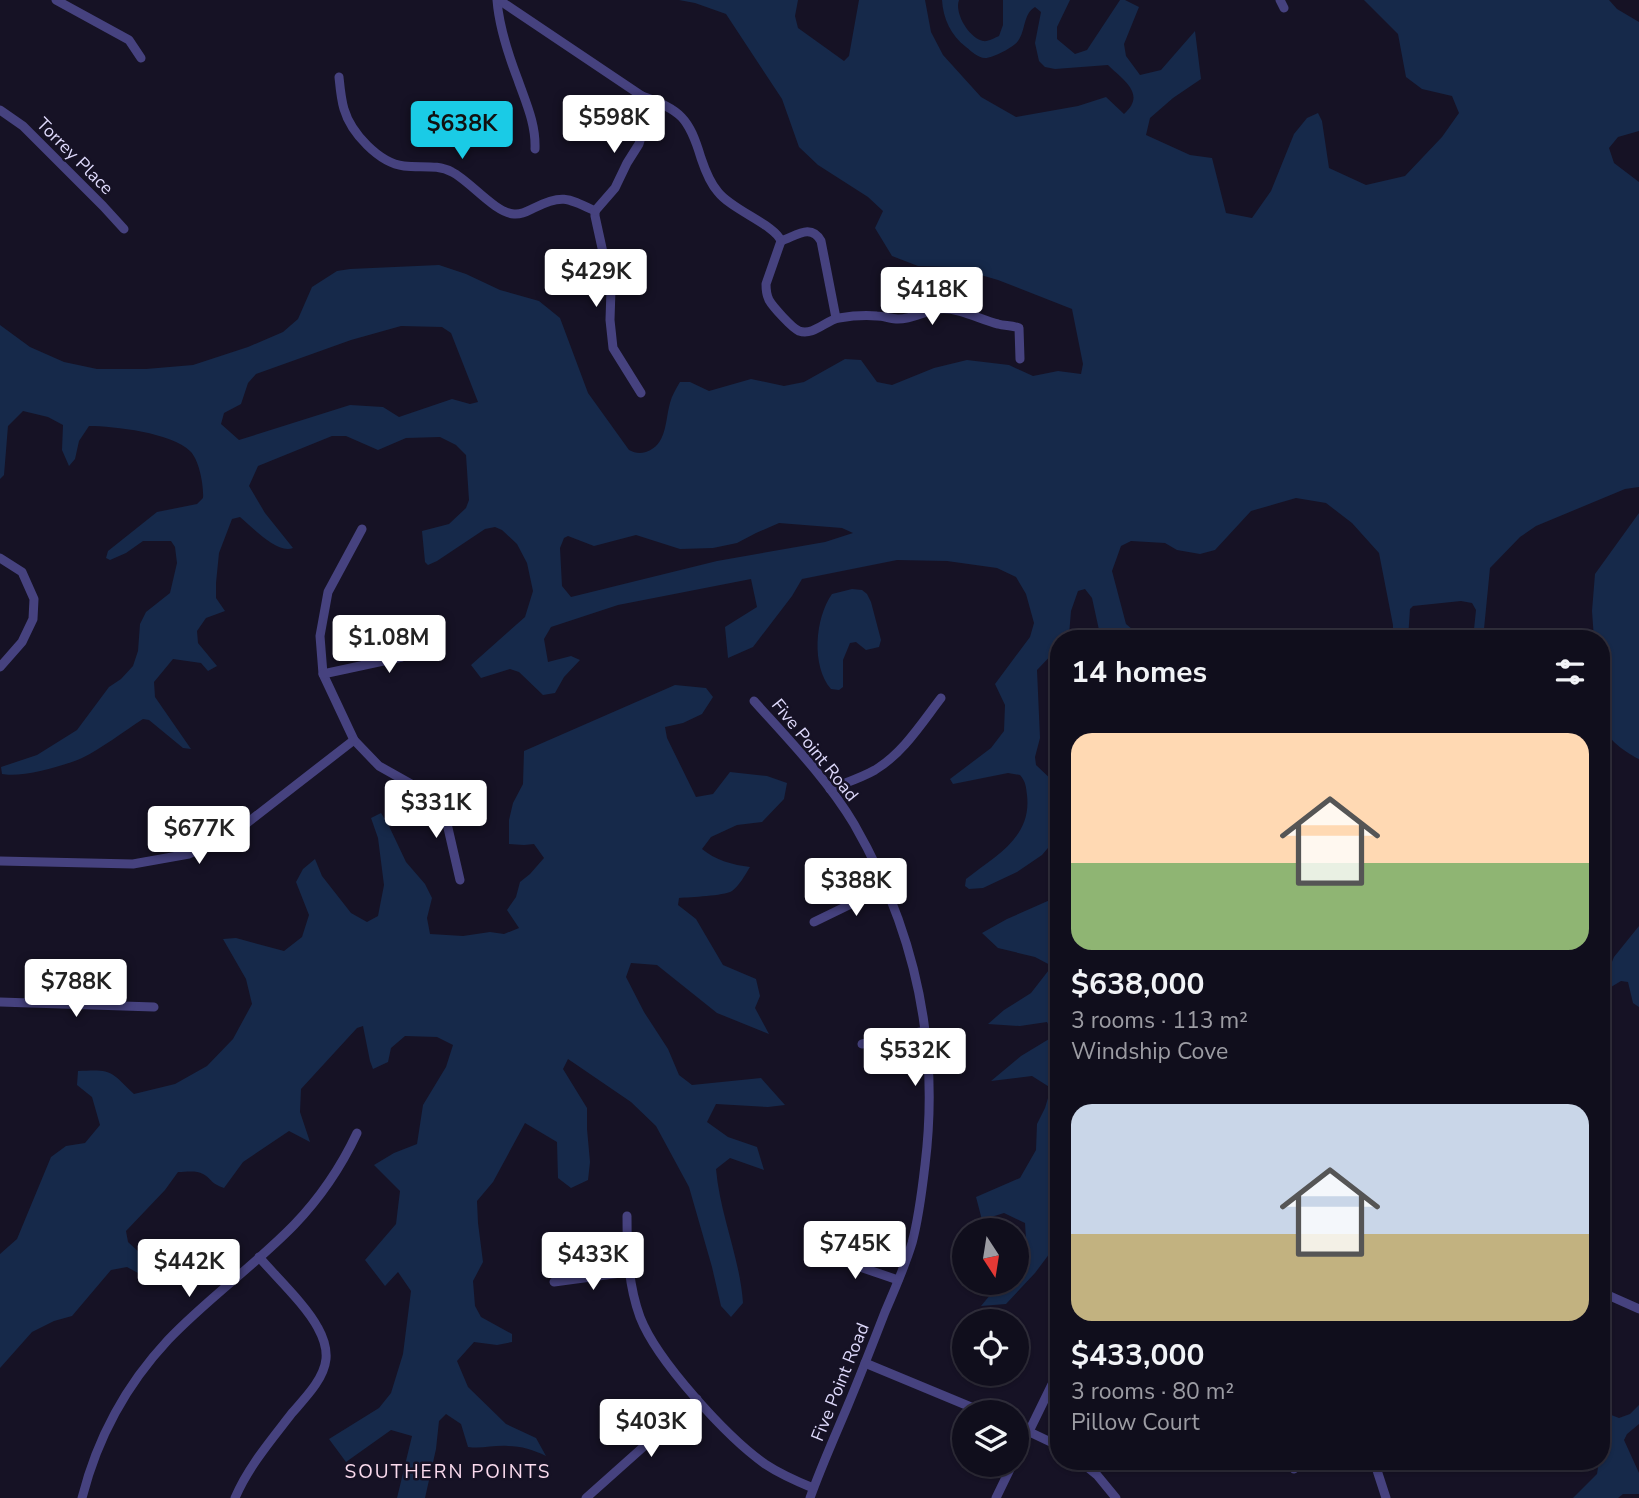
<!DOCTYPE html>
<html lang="en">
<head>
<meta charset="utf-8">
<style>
  body { margin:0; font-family:"Nunito Sans",sans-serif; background:#1e1c29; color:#f1f3f6; height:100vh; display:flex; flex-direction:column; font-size:26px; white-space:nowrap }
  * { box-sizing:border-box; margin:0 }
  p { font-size:23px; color:#9c9ca3 }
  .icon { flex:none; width:38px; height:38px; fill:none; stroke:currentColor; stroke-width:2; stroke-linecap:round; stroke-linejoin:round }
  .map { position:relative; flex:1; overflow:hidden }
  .drawer { position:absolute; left:1050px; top:630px; width:560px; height:840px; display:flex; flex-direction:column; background:#100e1c; border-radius:28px; box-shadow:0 2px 5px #0004,0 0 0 2px #302e3b }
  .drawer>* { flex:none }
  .needle { width:46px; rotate:168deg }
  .buttons { position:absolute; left:952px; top:1218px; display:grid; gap:14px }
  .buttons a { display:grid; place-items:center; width:77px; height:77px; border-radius:50%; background:#100e1c; box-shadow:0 2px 5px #0004,0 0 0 2px #302e3b; font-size:35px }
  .price { position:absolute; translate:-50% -60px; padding:0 16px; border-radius:7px; background:#fff; color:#222; font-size:23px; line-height:46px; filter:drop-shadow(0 2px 4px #0008) }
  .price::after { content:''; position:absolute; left:50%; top:42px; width:21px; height:16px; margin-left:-10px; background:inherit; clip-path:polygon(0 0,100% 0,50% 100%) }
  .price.current { background:#1acbe6; color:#111 }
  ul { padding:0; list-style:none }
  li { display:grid; align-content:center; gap:14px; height:371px; padding:0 21px }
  li span { display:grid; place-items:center; height:217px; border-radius:21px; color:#555 }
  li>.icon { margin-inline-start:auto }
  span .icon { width:126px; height:126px; fill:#fffc; stroke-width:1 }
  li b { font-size:30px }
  h2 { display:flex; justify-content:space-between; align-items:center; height:84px; padding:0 21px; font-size:30px }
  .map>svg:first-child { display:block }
  .water { fill:#16294a; fill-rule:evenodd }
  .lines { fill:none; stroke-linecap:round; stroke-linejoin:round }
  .minor { stroke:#46427f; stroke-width:9 }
  .labels { text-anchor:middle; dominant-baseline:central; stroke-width:5; stroke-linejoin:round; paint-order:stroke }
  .street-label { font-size:18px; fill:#ded9fb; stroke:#161225 }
  .neighbourhood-label { font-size:19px; letter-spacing:2px; fill:#fbdbee; stroke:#161225 }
</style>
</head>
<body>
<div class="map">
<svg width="1639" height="1498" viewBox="0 0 1639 1498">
  <rect width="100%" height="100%" fill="#161225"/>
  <g class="water">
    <path d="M679 0H798L795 16 798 28 844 61 849 56 859 0H925L931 32 943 55 981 97 1016 117 1078 106 1106 97 1124 114C1147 94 1123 80 1108 65L1055 69 1045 67 1039 61 1035 43 1041 12 1035 7C1023 14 1026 30 1018 41 1014 47 993 58 985 58 978 58 971 51 966 47 951 36 943 18 942 0H959C954 13 969 38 983 41 988 42 994 38 999 36L1003 25V0H1070L1057 27V39L1075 54 1087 50 1120 0H1125L1139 7 1124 44 1126 56 1140 75 1161 70 1195 31 1201 79 1173 98 1150 118 1146 135 1190 155 1212 158 1226 213 1252 218 1271 191 1294 134 1307 118 1318 113 1322 121 1329 168 1366 185 1405 176 1442 137 1459 113 1452 96 1422 89 1406 77 1398 34 1364 0H1609L1617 9 1639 22V131L1618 137 1609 148 1614 163 1639 182V487L1625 489 1536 526 1520 537 1490 568 1483 639H1473L1476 610 1472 603 1461 601 1413 606 1410 609 1408 639H1393V625L1379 553 1352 523 1326 503 1296 498 1251 511 1215 550 1200 554 1177 550 1165 543 1131 541 1121 546 1112 571 1126 624 1138 634 1167 631 1171 634V639H1101L1092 598 1085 589 1078 591 1071 611 1069 635 1066 639H1059V647L1037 670 1040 738 1035 757 1036 765 1055 783 1059 798V807L1053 842 1042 855 1017 872 983 888 969 889 965 886 966 879C995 856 1032 838 1027 795 1026 787 1026 782 1020 775L1008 773 953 784 950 779 991 748 1004 731 1005 705 995 684 1030 637 1034 623 1026 594 1016 577 997 568 947 561 897 560 802 579 792 596 753 647 728 658 725 627 757 607 751 579 618 605 551 627 544 639 548 662 571 656 580 660 564 677 555 693 543 695 519 672 510 669 481 678 471 665 525 617 533 591 527 563 517 544 502 530 495 527 485 529 437 561 428 565 425 562 422 531 449 524 466 508 469 500 466 455 456 445 440 437 406 438 378 450 346 436H332L258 466 249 486 265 513 293 548C277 554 253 528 240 517L232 519 219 553 216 583V598L225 611 206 618 197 631 198 643 217 666 208 671 201 663 173 659 154 682 155 697 191 749 183 748 149 720 143 719C124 731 101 749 82 758 64 766 21 778 2 774L1 767 37 755 77 730 109 687 121 679 133 666 138 651 140 624 146 612 170 593 177 563 175 547 171 541H143L126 553 110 560 106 558 108 551 157 512 197 504 203 498C204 486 199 459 190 451 172 433 114 426 89 426L79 441 75 459 69 466 62 450 63 425 48 417 23 411 8 426 4 475 0 479V325L30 347 64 362 97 369H146L193 365 248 347 283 332 298 319 312 287 337 271 350 269 439 265 466 274 500 290 539 301 560 318 588 393 629 450C635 453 639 454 646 452 667 445 665 421 670 403 672 395 676 389 680 382H690L709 391 751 379 784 386 804 382 845 359 861 360 877 382 892 385 934 368 967 360 1009 365 1033 376 1058 371 1081 374 1083 364 1072 309 998 280 953 267 918 266 892 256 875 228 883 211 868 197 818 165 799 147 782 99 726 14 695 3ZM401 326 442 327 451 333 478 402 470 404 452 399 399 417 383 407 350 405 239 440 221 424 224 413 241 404 248 383 256 374 351 340ZM779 523 842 528 853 533 825 542 717 561 571 597 562 586 560 548 564 538 568 536 594 546 636 535 680 549 713 548 737 543 756 533Z"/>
    <path d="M1639 513V759C1630 755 1614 744 1609 736 1596 717 1601 663 1601 639H1594L1592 611 1595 574Z"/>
    <path d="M852 589 862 590 867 594 871 602 881 640 879 647 866 650 856 642 850 643 843 660V687L839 690 831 689C811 666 815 618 832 594Z"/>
    <path d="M675 685 706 688 713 697 702 714 683 723 665 727 667 738 696 797 713 794 730 772 767 776 787 783 784 799 762 822 737 825 711 837 702 849C715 860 733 865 750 867 745 875 739 886 732 891 723 896 691 897 679 898L678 905 696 919 723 965 756 979 760 996 755 1008 769 1034 717 1013 657 965 631 963 626 977 644 1012 668 1049 679 1075 692 1085 761 1078 785 1105 768 1107 716 1104 707 1122 728 1137 757 1147 764 1170 730 1158 716 1169C720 1215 740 1258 743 1303L731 1317 721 1306 712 1267 689 1187 656 1126 631 1102 568 1059 563 1069 587 1108V1129L590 1162 588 1180 571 1188 558 1178 557 1142 525 1123 493 1182 477 1201 478 1223 483 1262 473 1281 475 1306 481 1317 512 1334V1342L497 1345 474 1342 457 1361 468 1387 506 1424 536 1438 546 1456C534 1450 521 1446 508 1446 494 1445 482 1449 468 1447L461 1424 446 1414 439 1421 436 1449 425 1498H397L412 1436 391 1430 346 1462 329 1439 379 1408 391 1393 403 1354 411 1291 398 1272 385 1286 365 1260 396 1224 400 1191 374 1165 394 1153 417 1144 423 1105 446 1067 453 1045 437 1037 405 1036 391 1048 388 1062 373 1069 370 1061 363 1026 357 1028 301 1089 300 1112 310 1142 289 1131 243 1162 224 1188C210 1183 213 1180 203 1174 196 1170 186 1172 178 1172L165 1190 126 1231 128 1242 164 1275 158 1284 127 1267 111 1270 72 1316 54 1321 32 1332 0 1368V1254L17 1239 51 1157 66 1146 85 1143 100 1125 92 1097 77 1085 78 1071C113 1069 110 1071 134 1094L175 1084 207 1066 233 1039 252 1004 246 979 223 939 236 938 284 951 302 937 309 915 296 882 303 869 315 859 322 876 351 913 367 922 378 916 384 885 378 838 371 818 381 813 388 824 406 862 425 884 432 898 427 918 430 934 463 936 490 932 504 934 519 928 507 910 516 897 520 882 530 874 544 858 534 844 524 845 509 844V820L513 803 523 784 524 751Z"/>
    <polygon points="1059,896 1059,1241 1035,1273 1006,1304 981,1306 1000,1283 1017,1283 1017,1266 1027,1255 1025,1223 1004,1213 982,1220 976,1197 1020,1178 1036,1150 1037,1124 1045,1108 1051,1088 1032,1076 991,1081 1021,1056 1054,1036 1047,1022 1020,1026 988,1024 1004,1010 1031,993 1052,966 1035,957 998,948 982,933 1007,919"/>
    <polygon points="1639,926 1639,1007 1633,1003 1628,982 1621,981 1601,993 1601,976 1608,971 1614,957"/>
    <polygon points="1639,1405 1639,1424 1627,1434 1624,1440 1639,1473 1639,1494 1623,1494 1618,1498 1573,1498 1597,1474 1599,1461 1601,1461 1601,1411 1619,1418 1630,1414"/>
  </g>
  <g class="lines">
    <g class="minor">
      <polyline points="56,0 129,40 141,58"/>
      <path d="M497 0C499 27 508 54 518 80 526 103 536 124 535 149"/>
      <path d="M499 0 642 96C681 110 689 118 701 158 705 170 710 183 718 192 732 210 775 225 781 241"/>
      <polyline points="1280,0 1284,8"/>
      <path d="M339 77C340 87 341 99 344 109 351 133 379 163 404 166 421 168 437 164 452 172 470 181 495 213 514 214 522 215 528 211 534 208 562 194 568 198 595 211"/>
      <polyline points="0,110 23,126 103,206 124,229"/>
      <polyline points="595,211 595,216 611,289 610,320 613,348 641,393"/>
      <polyline points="595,211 615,188 627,163 639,144 642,134 644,120 642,96"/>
      <path d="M781 241 766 284C766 289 766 294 769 300 773 307 792 328 799 331 814 336 826 320 839 318 851 316 865 315 877 316 884 316 891 319 898 319 914 319 926 310 940 309 958 307 981 320 998 324 1005 326 1012 325 1019 328L1020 359"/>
      <path d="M781 241C796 236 811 223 821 241L836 318"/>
      <polyline points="362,529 328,592 320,636 323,674 354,740 379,766 427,793 445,815 460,880"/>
      <polyline points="0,558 22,572 34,599 33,619 22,642 0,667"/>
      <polyline points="1263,637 1265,639"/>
      <polyline points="323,674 402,657 438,635"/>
      <path d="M754 701C789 740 827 779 854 824 915 930 940 1043 925 1165 922 1191 919 1217 912 1243 905 1266 895 1289 885 1312 873 1343 861 1374 848 1405 835 1436 821 1467 810 1498"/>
      <path d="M830 789C845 783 861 778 875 770 903 753 921 724 941 698"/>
      <polyline points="0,861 133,864 189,854 238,830 354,740"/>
      <polyline points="814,922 886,887"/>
      <polyline points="0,1002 154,1007"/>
      <polyline points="862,1044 925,1031"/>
      <path d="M627 1216C627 1251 628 1284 640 1317 657 1361 727 1437 765 1464 780 1474 796 1481 813 1488"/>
      <polyline points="822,1254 898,1280"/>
      <polyline points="554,1282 628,1272"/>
      <polyline points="1601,1292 1639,1309"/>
      <polyline points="865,1363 983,1412"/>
      <polyline points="1017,1426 1059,1446"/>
      <polyline points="1017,1456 1059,1370"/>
      <polyline points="1080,1461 1097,1475 1116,1498"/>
      <polyline points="1374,1461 1386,1498"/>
      <polyline points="1294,1469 1301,1461"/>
      <path d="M82 1498C97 1439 126 1385 168 1340 207 1299 254 1266 294 1225 320 1198 341 1167 357 1133"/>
      <path d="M235 1498C248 1467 272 1439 292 1413 305 1398 324 1379 326 1359 327 1348 323 1337 318 1328 306 1305 276 1277 259 1257"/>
      <polyline points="586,1498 697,1399"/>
      <polyline points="996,1498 1012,1465"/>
    </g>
  </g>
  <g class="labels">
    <g class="street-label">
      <text transform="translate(75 156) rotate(45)">Torrey Place</text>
      <text transform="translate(815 750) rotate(51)">Five Point Road</text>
      <text transform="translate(840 1382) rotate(-68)">Five Point Road</text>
    </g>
    <g class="neighbourhood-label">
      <text x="448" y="1472">SOUTHERN POINTS</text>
    </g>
  </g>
</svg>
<div class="buttons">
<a><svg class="needle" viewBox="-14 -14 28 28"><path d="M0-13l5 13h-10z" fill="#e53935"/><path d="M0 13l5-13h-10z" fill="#9c9ca3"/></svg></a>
<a><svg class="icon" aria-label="locate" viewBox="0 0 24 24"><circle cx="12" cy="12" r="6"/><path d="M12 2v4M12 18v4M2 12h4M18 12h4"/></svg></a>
<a><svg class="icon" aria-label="layers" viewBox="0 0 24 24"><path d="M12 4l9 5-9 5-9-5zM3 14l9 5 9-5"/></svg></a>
</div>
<b class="price" style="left:614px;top:155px">$598K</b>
<b class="price current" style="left:462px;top:161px">$638K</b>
<b class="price" style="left:596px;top:309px">$429K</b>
<b class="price" style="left:932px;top:327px">$418K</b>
<b class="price" style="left:389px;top:675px">$1.08M</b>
<b class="price" style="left:436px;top:840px">$331K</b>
<b class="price" style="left:199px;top:866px">$677K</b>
<b class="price" style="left:856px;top:918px">$388K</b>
<b class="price" style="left:76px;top:1019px">$788K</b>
<b class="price" style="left:915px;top:1088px">$532K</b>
<b class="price" style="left:855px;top:1281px">$745K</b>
<b class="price" style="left:593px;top:1292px">$433K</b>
<b class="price" style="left:189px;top:1299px">$442K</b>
<b class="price" style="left:651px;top:1459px">$403K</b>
<section class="drawer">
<h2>14 homes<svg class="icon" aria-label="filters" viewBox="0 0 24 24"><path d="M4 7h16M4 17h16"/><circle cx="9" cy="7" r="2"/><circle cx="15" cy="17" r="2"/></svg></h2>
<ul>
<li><span style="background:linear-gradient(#ffd9b3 60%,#8fb573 0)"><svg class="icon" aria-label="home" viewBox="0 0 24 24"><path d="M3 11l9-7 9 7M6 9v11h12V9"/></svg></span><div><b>$638,000</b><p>3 rooms · 113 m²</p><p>Windship Cove</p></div></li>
<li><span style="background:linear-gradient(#c9d6e8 60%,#c2b280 0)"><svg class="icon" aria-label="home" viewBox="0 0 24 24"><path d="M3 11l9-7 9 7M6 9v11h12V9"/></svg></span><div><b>$433,000</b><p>3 rooms · 80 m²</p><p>Pillow Court</p></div></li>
</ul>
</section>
</div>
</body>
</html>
